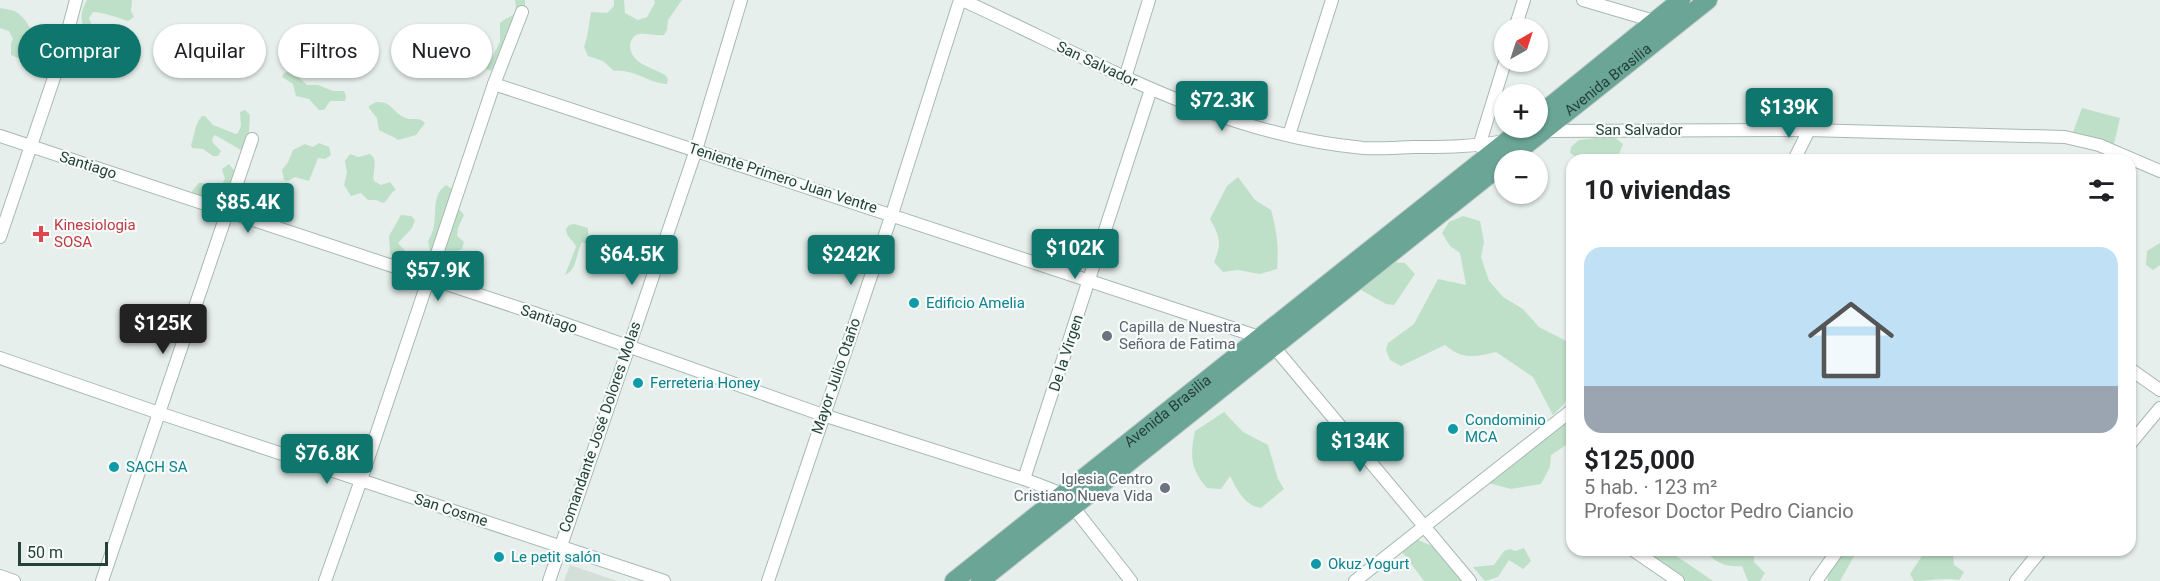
<!DOCTYPE html>
<html lang="es">
<head>
<meta charset="utf-8">
<style>
  body { margin:0; font-family:Roboto,sans-serif; background:#f2f2f2; color:#202124; height:100vh; display:flex; flex-direction:column; font-size:22px; white-space:nowrap }
  * { box-sizing:border-box; margin:0 }
  p { font-size:20px; color:#757577 }
  .icon { flex:none; width:33px; height:33px; fill:none; stroke:currentColor; stroke-width:2; stroke-linecap:round; stroke-linejoin:round }
  .map { position:relative; flex:1; overflow:hidden }
  .side { position:absolute; left:1566px; top:154px; width:570px; height:402px; display:flex; flex-direction:column; background:#fff; border-radius:18px; box-shadow:0 2px 4px #0004 }
  .side>* { flex:none }
  .guide { position:absolute; left:18px; top:24px; width:570px; height:54px; display:flex; gap:12px }
  .needle { width:39px; rotate:39deg }
  .fabs { position:absolute; left:1494px; top:18px; display:grid; gap:12px }
  .fabs a { display:grid; place-items:center; width:54px; height:54px; border-radius:50%; background:#fff; box-shadow:0 2px 4px #0004; font-size:30px }
  .scale { position:absolute; left:18px; bottom:15px; width:90px; box-sizing:border-box; padding-left:6px; border:3px solid #24423a; border-top:0; font-size:16px; line-height:21px; white-space:nowrap; color:#24423a; -webkit-text-stroke:4px #f7fbf9; paint-order:stroke }
  .price { position:absolute; translate:-50% -51px; padding:0 14px; border-radius:6px; background:#0f766e; color:#fff; font-size:20px; line-height:39px; filter:drop-shadow(0 2px 3px #0008) }
  .price::after { content:''; position:absolute; left:50%; top:36px; width:18px; height:14px; margin-left:-9px; background:inherit; clip-path:polygon(0 0,100% 0,50% 100%) }
  .price.selected { background:#222; color:#fff }
  ul { padding:0; list-style:none }
  li { display:grid; align-content:center; gap:12px; height:318px; padding:0 18px }
  li span { display:grid; place-items:center; height:186px; border-radius:18px; color:#555 }
  li>.icon { margin-inline-start:auto }
  span .icon { width:108px; height:108px; fill:#fffc; stroke-width:1 }
  li b { font-size:26px }
  h2 { display:flex; justify-content:space-between; align-items:center; height:72px; padding:0 18px; font-size:26px }
  .pill { padding:0 21px; border-radius:27px; background:#fff; box-shadow:0 2px 4px #0004; font-size:21px; line-height:54px }
  .pill.selected { background:#0f766e; color:#fff }
  .map>svg:first-child { display:block }
  .built { fill:#d4dfda }
  .green { fill:#bfe0c8 }
  .lines { fill:none; stroke-linecap:round; stroke-linejoin:round }
  .minor-casing { stroke:#a8b8b2; stroke-width:14 }
  .primary-casing { stroke:#c2cac8; stroke-width:20 }
  .minor { stroke:#fff; stroke-width:12 }
  .primary { stroke:#6aa596; stroke-width:18 }
  .health-dot { fill:#e0444e; stroke:#f7fbf9; stroke-width:2 }
  .culture-dot { fill:#0f9aa8; stroke:#f7fbf9; stroke-width:2 }
  .worship-dot { fill:#6b7280; stroke:#f7fbf9; stroke-width:2 }
  .labels { text-anchor:middle; dominant-baseline:central; stroke-width:4.5; stroke-linejoin:round; paint-order:stroke }
  .street-label { font-size:15px; fill:#24423a; stroke:#f7fbf9 }
  .health-label { font-size:15px; fill:#be3a42; stroke:#f7fbf9; text-anchor:start }
  .culture-label { font-size:15px; fill:#0d838f; stroke:#f7fbf9; text-anchor:start }
  .worship-label { font-size:15px; fill:#5b616d; stroke:#f7fbf9; text-anchor:start }
</style>
</head>
<body>
<div class="map">
<svg width="2160" height="581" viewBox="0 0 2160 581">
  <rect width="100%" height="100%" fill="#e6efeb"/>
  <polygon class="built" points="570,565 617,581 564,581"/>
  <g class="green">
    <path d="M87 0H132L131 11 134 17 128 21C119 18 102 12 93 12L89 18 95 33 94 35H89C79 24 80 12 87 0Z"/>
    <path d="M515 0H525V11L496 72 486 69 500 42V23C512 13 518 19 515 0Z"/>
    <path d="M614 0H624L625 13 638 20 647 17 655 3 654 0H682L668 20 667 30 664 35C656 36 647 33 639 34 634 35 631 39 630 45 630 64 652 67 665 75L668 79 667 84C647 83 636 69 614 71L603 61 588 56 584 47 587 37 591 12 607 13 614 6Z"/>
    <path d="M0 8C6 9 15 10 19 14 31 24 42 47 29 58L20 59 11 55V43L13 39 9 31 0 28Z"/>
    <polygon points="290,71 297,75 307,85 318,85 333,91 344,91 346,96 345,101 330,101 324,110 319,110 309,99 296,96 293,84 282,77 284,73"/>
    <path d="M376 102C393 101 392 113 406 118 414 121 418 116 425 123L416 135 398 140C392 135 385 134 379 130L377 118 369 108V106Z"/>
    <polygon points="2082,108 2120,118 2113,148 2072,135"/>
    <path d="M245 110 250 115 249 132 258 143 257 148 241 150 215 135 212 139 213 143 221 151 218 156H213L203 149 192 148 191 145C195 135 194 125 202 116H205L213 125 236 134 238 133 241 126 240 112Z"/>
    <polygon points="1613,136 1623,144 1619,154 1621,160 1580,160 1570,153 1571,147 1579,140"/>
    <polygon points="319,143 329,147 331,155 325,159 318,158 309,181 295,177 288,181 284,180 282,170 288,162 293,150 305,144 313,147"/>
    <path d="M350 154 358 157 370 154C379 160 372 171 374 181L381 185 390 182 396 190C389 193 389 200 383 203L376 200H368L361 193 351 196 344 185 347 173 345 161Z"/>
    <polygon points="229,164 236,173 228,205 193,196 192,191 199,183 203,183 213,188 221,186 225,179 222,169"/>
    <path d="M1238 177 1255 200 1271 210C1277 231 1279 248 1277 269L1260 274 1238 270 1223 272 1214 262C1222 243 1220 237 1210 219L1227 186Z"/>
    <path d="M446 185 452 189 458 208 464 215 458 228 457 236 464 242 462 249C455 253 444 248 432 252L430 251 428 241C442 220 427 199 446 185Z"/>
    <polygon points="401,215 411,216 415,220 412,228 398,243 407,253 422,257 423,262 419,266 408,265 398,257 393,257 390,253 389,236"/>
    <path d="M1463 216 1480 221 1484 242 1481 257 1489 281 1503 297 1523 309 1539 327 1572 344V393H1568L1565 403 1553 415 1533 377 1496 352C1476 357 1462 360 1445 345L1401 366 1390 360 1386 350 1388 343 1414 324 1438 279 1466 285 1460 253 1450 246 1442 233 1449 222Z"/>
    <path d="M574 224 588 228 589 245 582 242C575 255 578 269 565 275L576 247C574 240 566 238 566 229L569 225Z"/>
    <polygon points="2160,243 2160,265 2153,270 2146,265 2147,251"/>
    <polygon points="1390,262 1405,263 1415,274 1394,305 1386,304 1361,290 1367,279"/>
    <path d="M1224 412 1243 432 1268 445 1278 479 1284 489 1261 508C1244 505 1238 491 1230 476L1221 489 1207 488C1190 469 1190 455 1195 431Z"/>
    <polygon points="1566,420 1572,429 1572,441 1551,455 1550,467 1541,484 1511,489 1477,480"/>
    <polygon points="1413,538 1447,552 1475,581 1424,581 1400,549"/>
    <polygon points="1524,548 1531,561 1523,569 1509,560 1498,577 1485,581 1473,567 1494,565 1504,551 1510,549 1515,551"/>
    <polygon points="1644,551 1669,551 1713,581 1678,581"/>
    <path d="M1709 551H1726L1735 556 1737 551H1754V562L1765 573 1760 581H1748L1742 566C1727 567 1718 564 1708 554Z"/>
    <polygon points="1840,551 1857,551 1840,581 1828,581 1827,571"/>
    <path d="M1929 551H1947L1953 554 1954 565 1964 572 1959 580C1945 577 1928 581 1914 581L1910 574 1922 556Z"/>
  </g>
  <g class="lines">
    <g class="minor-casing">
      <g id="minor">
        <path d="M962 0C1092 59 1218 135 1363 148 1379 149 1396 148 1413 147 1444 147 1474 147 1504 141"/>
        <polyline points="1583,0 1654,21 1657,24"/>
        <polyline points="1515,28 1524,0"/>
        <polyline points="1125,78 1149,0"/>
        <polyline points="494,84 1259,337 1274,347 1470,581"/>
        <polyline points="1544,131 1809,130 2065,137 2099,145 2160,171"/>
        <polyline points="1289,135 1332,0"/>
        <polyline points="0,136 534,313 823,415 1024,479 1063,494 1131,581"/>
        <polyline points="1479,146 1505,62"/>
        <polyline points="1794,160 1809,130"/>
        <polyline points="0,237 60,60 76,0"/>
        <polyline points="0,358 159,413 664,581"/>
        <polyline points="2130,369 2160,390"/>
        <polyline points="2130,444 2160,408"/>
        <polyline points="1024,479 1151,89"/>
        <polyline points="1633,550 1678,581"/>
        <polyline points="0,576 14,581"/>
        <polyline points="102,581 252,139"/>
        <polyline points="325,581 361,480 494,84 522,12"/>
        <polyline points="549,581 696,150 741,0"/>
        <polyline points="768,581 892,214 960,0"/>
        <polyline points="1355,581 1572,410"/>
        <polyline points="1816,581 1838,550"/>
        <polyline points="2016,581 2041,550"/>
      </g>
    </g>
    <g class="primary-casing">
      <g id="primary">
        <polyline points="1538,116 1681,0"/>
        <path id="s1" d="M1507 160 1708 0"/>
        <path id="s2" d="M954 581 1523 128"/>
        <polyline points="980,581 1504,163"/>
      </g>
    </g>
    <use href="#minor" class="minor"/>
    <use href="#primary" class="primary"/>
  </g>
  <path class="health-dot" d="M38 225h6v6h6v6h-6v6h-6v-6h-6v-6h6z"/>
  <g class="culture-dot">
    <circle cx="914" cy="303" r="6"/>
    <circle cx="638" cy="383" r="6"/>
    <circle cx="1453" cy="429" r="6"/>
    <circle cx="114" cy="467" r="6"/>
    <circle cx="499" cy="557" r="6"/>
    <circle cx="1316" cy="564" r="6"/>
  </g>
  <g class="worship-dot">
    <circle cx="1107" cy="336" r="6"/>
    <circle cx="1165" cy="488" r="6"/>
  </g>
  <g class="labels">
    <g class="street-label">
      <text transform="translate(1097 64) rotate(25)">San Salvador</text>
      <text stroke="none"><textPath href="#s1" startOffset="129">Avenida Brasilia</textPath></text>
      <text x="1639" y="130">San Salvador</text>
      <text transform="translate(88 165) rotate(18)">Santiago</text>
      <text transform="translate(783 178) rotate(18)">Teniente Primero Juan Ventre</text>
      <text transform="translate(549 319) rotate(19)">Santiago</text>
      <text transform="translate(1066 353) rotate(-72)">De la Virgen</text>
      <text transform="translate(836 376) rotate(-71)">Mayor Julio Otaño</text>
      <text stroke="none"><textPath href="#s2" startOffset="273">Avenida Brasilia</textPath></text>
      <text transform="translate(600 427) rotate(-71)">Comandante José Dolores Molas</text>
      <text transform="translate(451 510) rotate(18)">San Cosme</text>
    </g>
    <g class="health-label">
      <text x="54" y="225">Kinesiologia<tspan x="54" dy="17">SOSA</tspan></text>
    </g>
    <g class="culture-label">
      <text x="926" y="303">Edificio Amelia</text>
      <text x="650" y="383">Ferreteria Honey</text>
      <text x="1465" y="420">Condominio<tspan x="1465" dy="17">MCA</tspan></text>
      <text x="126" y="467">SACH SA</text>
      <text x="511" y="557">Le petit salón</text>
      <text x="1328" y="564">Okuz Yogurt</text>
    </g>
    <g class="worship-label">
      <text x="1119" y="327">Capilla de Nuestra<tspan x="1119" dy="17">Señora de Fatima</tspan></text>
      <text x="1153" y="479" text-anchor="end">Iglesia Centro<tspan x="1153" dy="17">Cristiano Nueva Vida</tspan></text>
    </g>
  </g>
</svg>
<div class="fabs">
<a><svg class="needle" viewBox="-14 -14 28 28"><path d="M0-13l5 13h-10z" fill="#e53935"/><path d="M0 13l5-13h-10z" fill="#757577"/></svg></a>
<a>+</a>
<a>−</a>
</div>
<div class="scale">50 m</div>
<b class="price" style="left:1222px;top:132px">$72.3K</b>
<b class="price" style="left:1789px;top:139px">$139K</b>
<b class="price" style="left:248px;top:234px">$85.4K</b>
<b class="price" style="left:1075px;top:280px">$102K</b>
<b class="price" style="left:632px;top:286px">$64.5K</b>
<b class="price" style="left:851px;top:286px">$242K</b>
<b class="price" style="left:438px;top:302px">$57.9K</b>
<b class="price selected" style="left:163px;top:355px">$125K</b>
<b class="price" style="left:1360px;top:473px">$134K</b>
<b class="price" style="left:327px;top:485px">$76.8K</b>
<div class="guide">
<a class="pill selected">Comprar</a>
<a class="pill">Alquilar</a>
<a class="pill">Filtros</a>
<a class="pill">Nuevo</a>
</div>
<section class="side">
<h2>10 viviendas<svg class="icon" aria-label="filters" viewBox="0 0 24 24"><path d="M4 7h16M4 17h16"/><circle cx="9" cy="7" r="2"/><circle cx="15" cy="17" r="2"/></svg></h2>
<ul>
<li><span style="background:linear-gradient(#bfe0f5 75%,#9aa5b1 0)"><svg class="icon" aria-label="home" viewBox="0 0 24 24"><path d="M3 11l9-7 9 7M6 9v11h12V9"/></svg></span><div><b>$125,000</b><p>5 hab. · 123 m²</p><p>Profesor Doctor Pedro Ciancio</p></div></li>
</ul>
</section>
</div>
</body>
</html>
